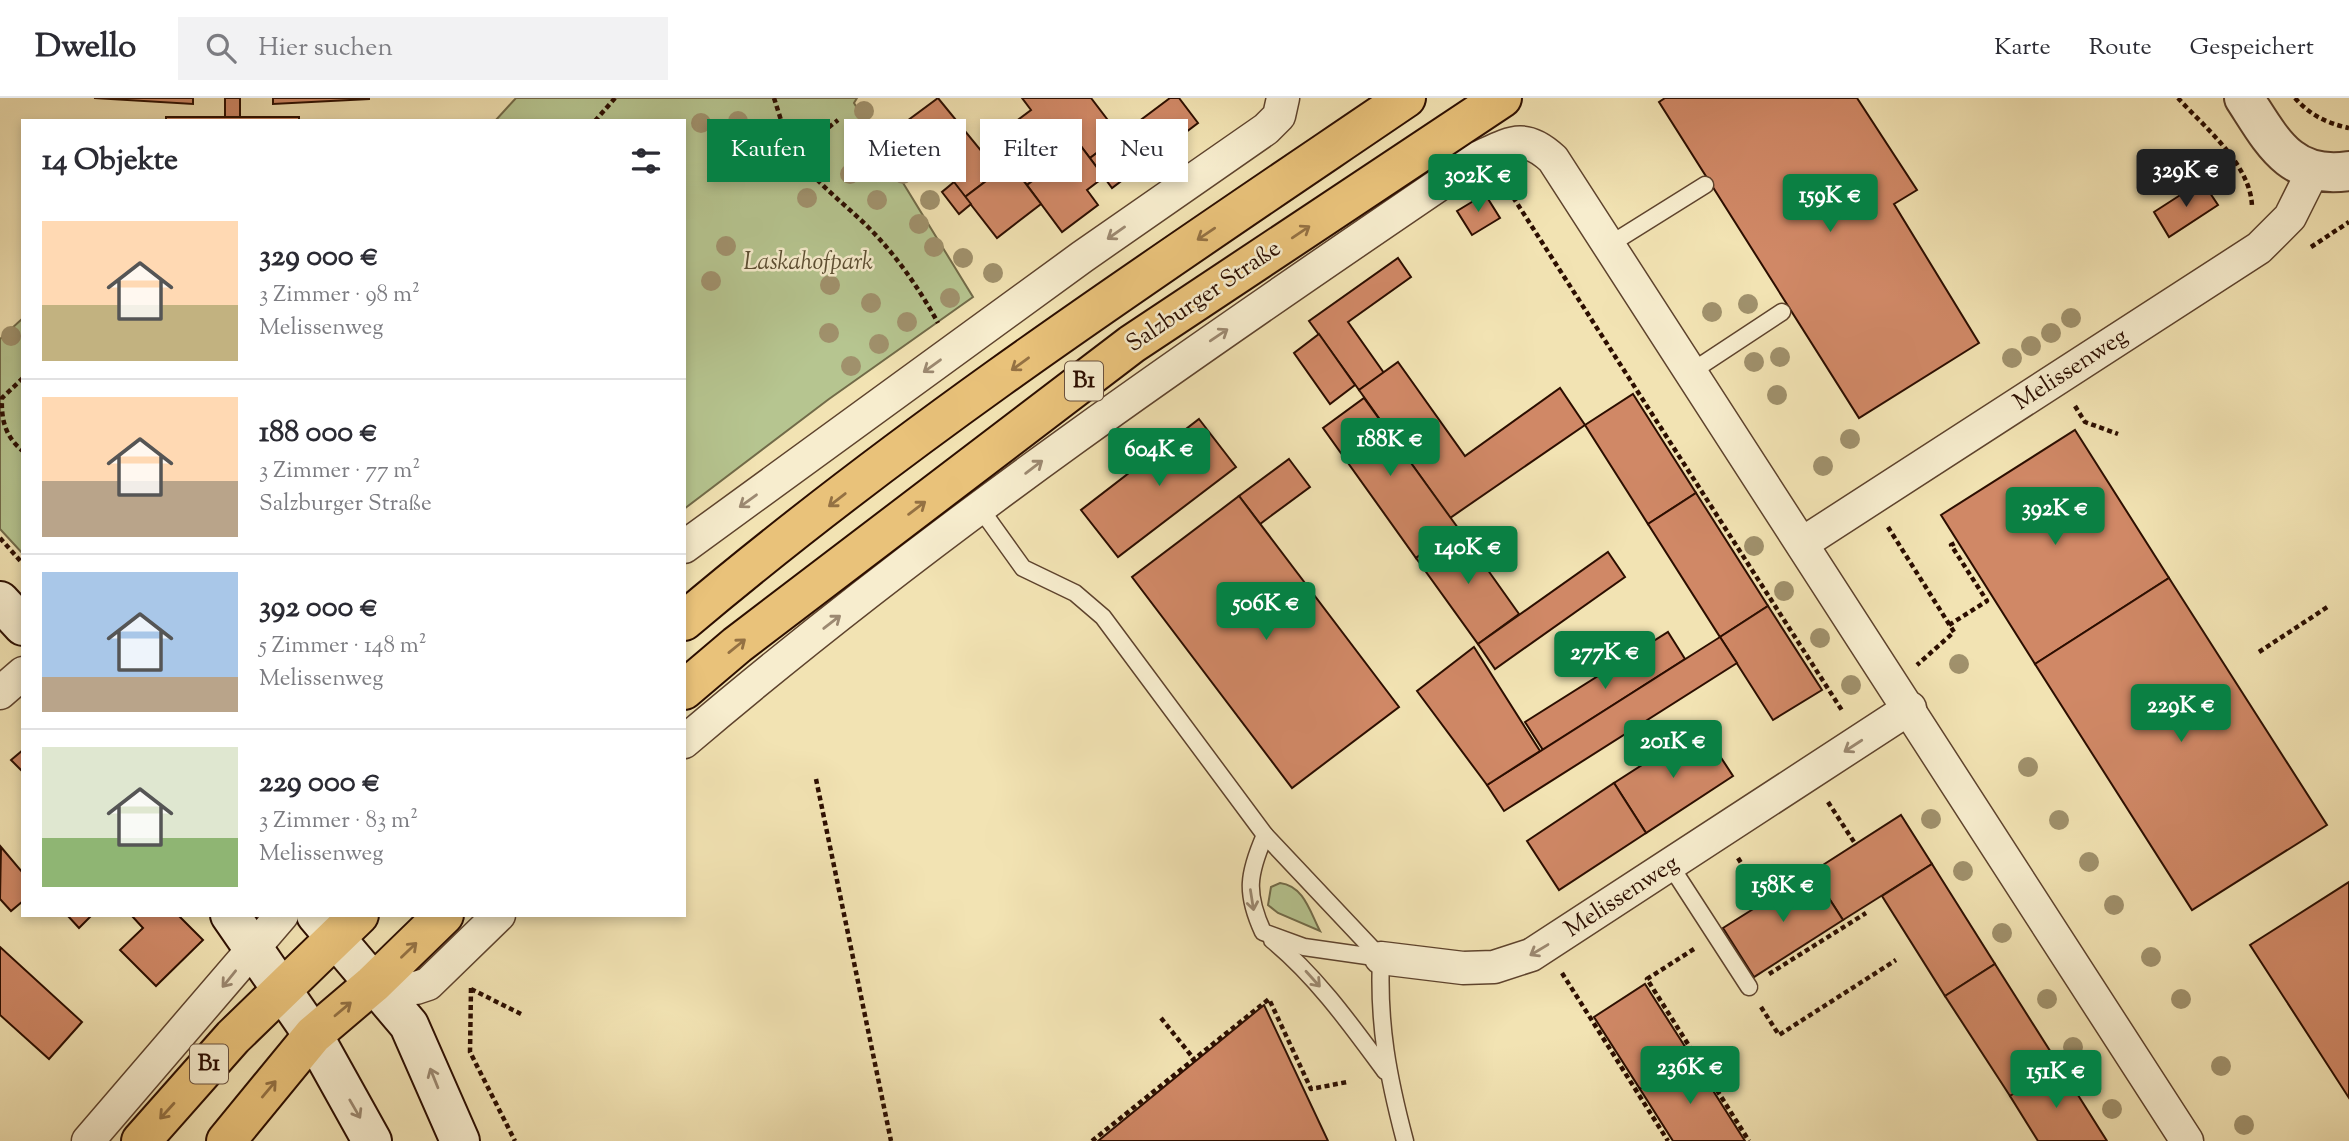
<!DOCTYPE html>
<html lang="de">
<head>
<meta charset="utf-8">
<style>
  body { margin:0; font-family:"Sorts Mill Goudy",serif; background:#f2f2f3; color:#2b2b33; height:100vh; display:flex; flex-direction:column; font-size:26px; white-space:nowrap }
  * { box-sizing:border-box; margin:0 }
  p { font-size:23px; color:#7c7c81 }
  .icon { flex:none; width:38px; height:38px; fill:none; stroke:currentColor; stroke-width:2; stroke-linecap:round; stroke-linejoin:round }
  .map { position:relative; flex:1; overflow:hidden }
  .panel { position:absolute; left:21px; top:21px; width:665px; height:798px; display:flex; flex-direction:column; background:#fff; border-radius:0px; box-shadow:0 4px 10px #0003 }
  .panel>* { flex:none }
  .banner { position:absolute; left:707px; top:21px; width:665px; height:63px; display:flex; gap:14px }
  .price { position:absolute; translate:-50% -60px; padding:0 16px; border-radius:7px; background:#0b8043; color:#fff; font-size:23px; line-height:46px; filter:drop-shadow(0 2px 4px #0008) }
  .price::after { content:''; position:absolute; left:50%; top:42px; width:21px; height:16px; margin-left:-10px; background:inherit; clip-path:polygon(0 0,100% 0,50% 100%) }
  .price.active { background:#222; color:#fff }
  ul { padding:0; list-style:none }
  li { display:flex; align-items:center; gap:21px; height:175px; padding:0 21px }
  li+li { border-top:2px solid #e1e1e2 }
  li span { display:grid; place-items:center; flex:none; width:196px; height:140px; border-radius:0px; color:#555 }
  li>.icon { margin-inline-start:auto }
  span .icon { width:84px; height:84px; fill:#fffc; stroke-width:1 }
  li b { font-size:30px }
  h2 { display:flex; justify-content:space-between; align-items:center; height:84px; padding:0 21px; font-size:30px }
  .chip { padding:0 24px; border-radius:0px; background:#fff; box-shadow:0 4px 10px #0003; font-size:24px; line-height:63px }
  .chip.active { background:#0b8043; color:#fff }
  header { display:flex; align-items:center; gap:42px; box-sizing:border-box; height:98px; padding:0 35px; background:#fff; border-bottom:2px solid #e1e1e2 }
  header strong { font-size:33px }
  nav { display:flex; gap:38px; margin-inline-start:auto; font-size:24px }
  .search { width:490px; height:63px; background:#f2f2f3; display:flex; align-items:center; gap:18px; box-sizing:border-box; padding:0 24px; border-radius:0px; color:#7c7c81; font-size:26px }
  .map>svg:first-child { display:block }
  .green { fill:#b6c590; stroke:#716a48; stroke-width:2 }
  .building { fill:#d08866; stroke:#2c0e00; stroke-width:2 }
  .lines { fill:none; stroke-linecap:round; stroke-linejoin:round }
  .service-casing { stroke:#5e432d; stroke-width:19 }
  .minor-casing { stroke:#5e432d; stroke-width:35 }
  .tertiary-casing { stroke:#5e432d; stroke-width:42 }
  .secondary-casing { stroke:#2c0e00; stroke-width:42 }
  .primary-casing { stroke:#2c0e00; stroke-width:42 }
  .path { stroke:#2c0e00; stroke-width:4.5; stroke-dasharray:5 3.5; stroke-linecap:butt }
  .service { stroke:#f7edce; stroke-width:16 }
  .minor { stroke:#f7edce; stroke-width:32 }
  .tertiary { stroke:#f7edce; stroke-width:38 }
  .secondary { stroke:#f7edce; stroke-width:38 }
  .primary { stroke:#e9c27a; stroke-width:38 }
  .tree { fill:#a0916c }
  .oneway { stroke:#947143 }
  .oneway2 { stroke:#9c8971 }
  .labels { text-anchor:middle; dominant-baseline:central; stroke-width:5; stroke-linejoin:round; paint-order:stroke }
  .shield { fill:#f7edce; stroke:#69513e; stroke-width:2 }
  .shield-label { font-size:23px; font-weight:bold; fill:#2c0e00 }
  .park-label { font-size:24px; font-style:italic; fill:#5c4e32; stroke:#f7edce }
  .street-label { font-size:24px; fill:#2c0e00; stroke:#f7edce }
</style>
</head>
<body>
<header>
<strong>Dwello</strong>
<div class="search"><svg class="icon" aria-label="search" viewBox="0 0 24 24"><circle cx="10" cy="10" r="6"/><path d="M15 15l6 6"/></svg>Hier suchen</div>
<nav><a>Karte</a><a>Route</a><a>Gespeichert</a></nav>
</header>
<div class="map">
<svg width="2349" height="1043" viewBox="0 0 2349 1043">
  <rect width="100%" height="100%" fill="#f2e3b3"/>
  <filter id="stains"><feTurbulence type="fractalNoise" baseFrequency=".00286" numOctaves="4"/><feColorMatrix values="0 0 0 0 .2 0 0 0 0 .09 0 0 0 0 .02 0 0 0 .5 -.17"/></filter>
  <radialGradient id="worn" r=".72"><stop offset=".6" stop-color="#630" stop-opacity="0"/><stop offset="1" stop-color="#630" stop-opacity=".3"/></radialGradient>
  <g class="green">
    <polygon points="516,0 857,0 854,5 973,199 829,301 684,411 684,23 495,23"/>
    <polygon points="23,220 23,456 0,431 0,241"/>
    <path d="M1280 785C1304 788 1310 814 1320 833L1278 815 1268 807 1271 789Z"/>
  </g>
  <g class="building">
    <polygon points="94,0 193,0 193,6"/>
    <rect x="225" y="0" width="15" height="19"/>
    <polygon points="273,0 369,0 369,1 273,6"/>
    <polygon points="938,0 991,65 1010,51 999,36 1031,12 1022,0 1091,0 1120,38 1090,60 1080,47 1027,87 1010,65 965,99 907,23"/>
    <polygon points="1170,0 1179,0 1198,25 1112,90 1090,60"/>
    <polygon points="1665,0 1857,0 1917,92 1894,106 1979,245 1859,320 1659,4"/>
    <rect x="166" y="19" width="133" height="4"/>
    <polygon points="1080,47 1104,79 1087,92 1098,107 1062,134 1027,87"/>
    <polygon points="1010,65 1041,106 997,140 965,99"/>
    <polygon points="2202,83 2218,107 2169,139 2154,114"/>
    <polygon points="954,84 971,106 959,116 942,94"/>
    <polygon points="1485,96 1500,120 1472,137 1457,113"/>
    <polygon points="1398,160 1411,179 1348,224 1384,275 1359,292 1309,223"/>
    <polygon points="1319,236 1355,287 1330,306 1294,255"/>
    <polygon points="1398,264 1465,358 1560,290 1585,327 1450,420 1359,292"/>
    <polygon points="1633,296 1696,395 1648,426 1585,327"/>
    <polygon points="1364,300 1458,430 1416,460 1323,330"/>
    <polygon points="1199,321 1236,369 1118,459 1081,412"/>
    <polygon points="2075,332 2169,480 2035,566 1941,417"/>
    <polygon points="1289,361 1310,389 1260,426 1239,398"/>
    <polygon points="1696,395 1768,508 1720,539 1648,426"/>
    <polygon points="1239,398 1399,609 1292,690 1132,479"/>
    <polygon points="1458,430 1519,516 1478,546 1416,460"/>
    <polygon points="1608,454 1625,479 1495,571 1478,546"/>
    <polygon points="2169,480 2327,727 2192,812 2035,566"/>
    <polygon points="1768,508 1822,592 1773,622 1720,539"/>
    <polygon points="1668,534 1685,561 1543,652 1525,624"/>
    <polygon points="1720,539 1737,565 1504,713 1487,687"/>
    <polygon points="1474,549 1540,653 1487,687 1417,593"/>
    <polygon points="1701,629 1733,678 1646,735 1614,685"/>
    <polygon points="23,652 23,674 11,662"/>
    <polygon points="1614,685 1646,735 1559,792 1527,743"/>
    <polygon points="1901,717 1932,766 1843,822 1812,774"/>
    <polygon points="1,749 23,775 23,803 11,813 0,801"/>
    <polygon points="1932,766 1995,866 1945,898 1882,798"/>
    <polygon points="1812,774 1843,822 1754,879 1723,830"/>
    <polygon points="2349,784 2349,1000 2250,847"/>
    <polygon points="67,817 92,817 79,830"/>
    <polygon points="131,817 178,817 203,842 156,888 120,852 143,830"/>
    <polygon points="0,849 82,924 49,961 0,917"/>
    <polygon points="1995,866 2059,967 2010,998 1945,898"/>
    <polygon points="1645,886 1691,958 1640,991 1594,919"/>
    <polygon points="1264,907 1328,1043 1098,1043"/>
    <polygon points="1691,958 1745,1043 1673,1043 1640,991"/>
    <polygon points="2059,967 2107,1043 2038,1043 2010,998"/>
  </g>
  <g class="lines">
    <g class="service-casing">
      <g id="service">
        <polyline points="1609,147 1705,87"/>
        <polyline points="1691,274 1782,214"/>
        <path d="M980 410 1023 470 1075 495 1103 519 1265 737 1381 860C1378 926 1388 979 1405 1043"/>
        <path d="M1265 737C1248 776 1245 795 1263 834L1304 849 1381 860"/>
        <polyline points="1670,767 1749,889"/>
        <path d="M1272 842C1317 879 1351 927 1385 973"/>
      </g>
    </g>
    <g class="minor-casing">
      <g id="minor">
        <polyline points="1803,445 2259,150 2290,119 2313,73"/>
        <polyline points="684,449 1082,159 1266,31 1279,18 1283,0"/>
        <polyline points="0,595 23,575"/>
        <path d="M684 644C935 430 1207 244 1480 59 1512 44 1525 35 1553 61L2187 1043"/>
        <polyline points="1381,860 1463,870 1494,869 1531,857 1910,610"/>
        <polyline points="373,886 416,890 428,886 499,817"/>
        <polyline points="88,1043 282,817"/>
      </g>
    </g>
    <g class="tertiary-casing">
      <path id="tertiary" d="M2244 0C2272 43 2290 82 2349 73"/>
    </g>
    <g class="secondary-casing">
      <g id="secondary">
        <polyline points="0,503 23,528"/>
        <polyline points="230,817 313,937 372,1043"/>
        <polyline points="316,817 409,927 460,1043"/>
      </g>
    </g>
    <g class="primary-casing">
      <g id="primary">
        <path d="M684 523C911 331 1160 167 1406 0"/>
        <polyline points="684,592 737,547 1132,246 1502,0"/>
        <polyline points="141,1043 233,939 359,817"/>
        <polyline points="226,1043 313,937 373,886 444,817"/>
      </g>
    </g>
    <g class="path">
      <path d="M774 0C780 18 785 39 796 55 815 85 843 104 868 129 896 157 919 190 938 225"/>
      <path d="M2178 0C2204 29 2252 67 2252 110"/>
      <path d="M2295 0C2310 17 2326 25 2349 30"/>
      <polyline points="595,23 615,0"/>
      <polyline points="788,40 824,33 838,22"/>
      <polyline points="1504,85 1843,614"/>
      <polyline points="2311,149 2349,124"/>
      <path d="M23 280 2 300C1 321 5 339 23 353"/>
      <polyline points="2075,308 2085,324 2118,336"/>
      <polyline points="1888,429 1954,534 1917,567"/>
      <polyline points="0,440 23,466"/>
      <polyline points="1949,527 1987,503 1951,447 1957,444"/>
      <polyline points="2259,554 2329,508"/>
      <polyline points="816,681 891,1043"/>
      <polyline points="1828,704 1856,747"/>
      <polyline points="1738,760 1765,803"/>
      <polyline points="1694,851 1647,881 1749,1043"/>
      <polyline points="1562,875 1668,1043"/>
      <polyline points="1769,876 1866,815"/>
      <polyline points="471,890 470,954 515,1043"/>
      <polyline points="471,891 521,916"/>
      <polyline points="1761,909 1779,937 1896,862"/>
      <polyline points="1161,920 1194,961"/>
      <polyline points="1092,1043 1269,901 1311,991 1347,984"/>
    </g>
    <use href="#service" class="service"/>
    <use href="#minor" class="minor"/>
    <use href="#tertiary" class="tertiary"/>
    <use href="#secondary" class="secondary"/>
    <use href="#primary" class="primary"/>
  </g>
  <g class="tree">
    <circle cx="864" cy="13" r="10"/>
    <circle cx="738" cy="23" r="10"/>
    <circle cx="701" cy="25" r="10"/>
    <circle cx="884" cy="31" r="10"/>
    <circle cx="858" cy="36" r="10"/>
    <circle cx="765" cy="50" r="10"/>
    <circle cx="728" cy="51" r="10"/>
    <circle cx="850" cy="76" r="10"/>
    <circle cx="903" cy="76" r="10"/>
    <circle cx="1484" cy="88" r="10"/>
    <circle cx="807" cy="100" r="10"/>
    <circle cx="877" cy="102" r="10"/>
    <circle cx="930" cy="102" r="10"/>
    <circle cx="919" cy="126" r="10"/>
    <circle cx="726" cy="148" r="10"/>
    <circle cx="934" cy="149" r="10"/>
    <circle cx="963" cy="160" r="10"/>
    <circle cx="993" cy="175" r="10"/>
    <circle cx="711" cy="183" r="10"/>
    <circle cx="830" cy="187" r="10"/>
    <circle cx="950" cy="200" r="10"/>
    <circle cx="871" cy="205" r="10"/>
    <circle cx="1748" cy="206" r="10"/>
    <circle cx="1712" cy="214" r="10"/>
    <circle cx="2071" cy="220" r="10"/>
    <circle cx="907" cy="224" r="10"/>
    <circle cx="829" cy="235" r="10"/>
    <circle cx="2051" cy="235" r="10"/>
    <circle cx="11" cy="238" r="10"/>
    <circle cx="879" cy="246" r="10"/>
    <circle cx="2031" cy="248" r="10"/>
    <circle cx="1780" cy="259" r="10"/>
    <circle cx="2012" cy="260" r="10"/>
    <circle cx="1754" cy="264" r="10"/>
    <circle cx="851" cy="268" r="10"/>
    <circle cx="1777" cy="297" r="10"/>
    <circle cx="1850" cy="341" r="10"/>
    <circle cx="1823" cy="368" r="10"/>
    <circle cx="1754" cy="448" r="10"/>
    <circle cx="1784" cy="493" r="10"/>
    <circle cx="1820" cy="540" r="10"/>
    <circle cx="1959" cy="566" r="10"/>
    <circle cx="1851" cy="587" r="10"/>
    <circle cx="2028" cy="669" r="10"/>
    <circle cx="1931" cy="721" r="10"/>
    <circle cx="2059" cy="722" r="10"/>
    <circle cx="2089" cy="764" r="10"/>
    <circle cx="1963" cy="773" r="10"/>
    <circle cx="2114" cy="807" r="10"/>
    <circle cx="2002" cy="835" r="10"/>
    <circle cx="2151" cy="859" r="10"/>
    <circle cx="2047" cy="901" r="10"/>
    <circle cx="2181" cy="901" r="10"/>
    <circle cx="2073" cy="949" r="10"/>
    <circle cx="2221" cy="968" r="10"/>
    <circle cx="2112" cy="1011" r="10"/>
    <circle cx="2244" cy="1027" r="10"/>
  </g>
  <defs><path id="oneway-shaft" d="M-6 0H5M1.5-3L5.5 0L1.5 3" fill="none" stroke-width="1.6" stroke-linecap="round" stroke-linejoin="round" transform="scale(1.75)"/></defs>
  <g class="oneway">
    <use href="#oneway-shaft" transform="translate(1301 134) rotate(-34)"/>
    <use href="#oneway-shaft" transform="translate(1206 136) rotate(146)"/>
    <use href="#oneway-shaft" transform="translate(1020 266) rotate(144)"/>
    <use href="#oneway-shaft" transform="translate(837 402) rotate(142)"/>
    <use href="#oneway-shaft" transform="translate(917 410) rotate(-37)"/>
    <use href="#oneway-shaft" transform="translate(737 548) rotate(-39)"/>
    <use href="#oneway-shaft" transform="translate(409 852) rotate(-44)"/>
    <use href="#oneway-shaft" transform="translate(343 911) rotate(-40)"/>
    <use href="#oneway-shaft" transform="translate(269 991) rotate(-50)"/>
    <use href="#oneway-shaft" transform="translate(167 1013) rotate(132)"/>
  </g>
  <g class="oneway2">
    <use href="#oneway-shaft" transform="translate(1116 135) rotate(145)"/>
    <use href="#oneway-shaft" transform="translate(1219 237) rotate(-34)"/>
    <use href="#oneway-shaft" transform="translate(932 268) rotate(144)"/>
    <use href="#oneway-shaft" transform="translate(1034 369) rotate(-37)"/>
    <use href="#oneway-shaft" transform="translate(748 403) rotate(144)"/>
    <use href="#oneway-shaft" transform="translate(832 524) rotate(-38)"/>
    <use href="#oneway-shaft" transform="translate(1853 648) rotate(147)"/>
    <use href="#oneway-shaft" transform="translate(1252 802) rotate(81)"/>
    <use href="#oneway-shaft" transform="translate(1539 852) rotate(149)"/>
    <use href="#oneway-shaft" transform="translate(229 881) rotate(129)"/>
    <use href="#oneway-shaft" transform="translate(1313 881) rotate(48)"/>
    <use href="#oneway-shaft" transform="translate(434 980) rotate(-112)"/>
    <use href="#oneway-shaft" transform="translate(355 1011) rotate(60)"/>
  </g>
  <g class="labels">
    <g class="shield">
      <rect x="1065" y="263.5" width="38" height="39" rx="5"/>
      <rect x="190" y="946.5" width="38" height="39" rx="5"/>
    </g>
    <g class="shield-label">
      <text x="1084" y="283">B1</text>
      <text x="209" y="966">B1</text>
    </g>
    <g class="park-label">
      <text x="808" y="165">Laskahofpark</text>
    </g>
    <g class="street-label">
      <text transform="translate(1204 199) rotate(-34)">Salzburger Straße</text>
      <text transform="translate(2071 272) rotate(-33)">Melissenweg</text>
      <text transform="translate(1622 799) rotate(-33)">Melissenweg</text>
    </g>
  </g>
  <rect width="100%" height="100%" filter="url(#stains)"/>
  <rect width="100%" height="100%" fill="url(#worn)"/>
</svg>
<b class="price active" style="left:2186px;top:111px">329K €</b>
<b class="price" style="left:1478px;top:116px">302K €</b>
<b class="price" style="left:1830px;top:136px">159K €</b>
<b class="price" style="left:1390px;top:380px">188K €</b>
<b class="price" style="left:1159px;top:390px">604K €</b>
<b class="price" style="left:2055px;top:449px">392K €</b>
<b class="price" style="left:1468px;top:488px">140K €</b>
<b class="price" style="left:1266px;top:544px">506K €</b>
<b class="price" style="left:1605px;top:593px">277K €</b>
<b class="price" style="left:2181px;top:646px">229K €</b>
<b class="price" style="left:1673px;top:682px">201K €</b>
<b class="price" style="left:1783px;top:826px">158K €</b>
<b class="price" style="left:1690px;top:1008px">236K €</b>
<b class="price" style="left:2056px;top:1012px">151K €</b>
<div class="banner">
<a class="chip active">Kaufen</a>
<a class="chip">Mieten</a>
<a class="chip">Filter</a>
<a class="chip">Neu</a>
</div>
<section class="panel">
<h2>14 Objekte<svg class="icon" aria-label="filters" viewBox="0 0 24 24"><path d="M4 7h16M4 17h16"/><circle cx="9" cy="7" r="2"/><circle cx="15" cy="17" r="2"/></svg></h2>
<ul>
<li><span style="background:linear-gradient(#ffd9b3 60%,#c2b280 0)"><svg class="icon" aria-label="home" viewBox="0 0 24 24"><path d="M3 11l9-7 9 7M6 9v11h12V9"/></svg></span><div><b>329 000 €</b><p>3 Zimmer · 98 m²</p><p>Melissenweg</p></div></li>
<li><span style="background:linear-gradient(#ffd9b3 60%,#b9a48a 0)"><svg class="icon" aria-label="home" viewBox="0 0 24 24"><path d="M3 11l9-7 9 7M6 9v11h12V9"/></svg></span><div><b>188 000 €</b><p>3 Zimmer · 77 m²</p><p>Salzburger Straße</p></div></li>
<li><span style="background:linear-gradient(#a9c7e8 75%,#b9a48a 0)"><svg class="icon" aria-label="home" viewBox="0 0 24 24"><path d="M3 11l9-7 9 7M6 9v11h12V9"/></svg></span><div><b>392 000 €</b><p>5 Zimmer · 148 m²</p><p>Melissenweg</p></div></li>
<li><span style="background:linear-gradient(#dfe7d0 65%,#8fb573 0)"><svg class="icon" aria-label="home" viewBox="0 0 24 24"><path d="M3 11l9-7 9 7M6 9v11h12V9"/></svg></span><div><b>229 000 €</b><p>3 Zimmer · 83 m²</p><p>Melissenweg</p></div></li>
</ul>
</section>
</div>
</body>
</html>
